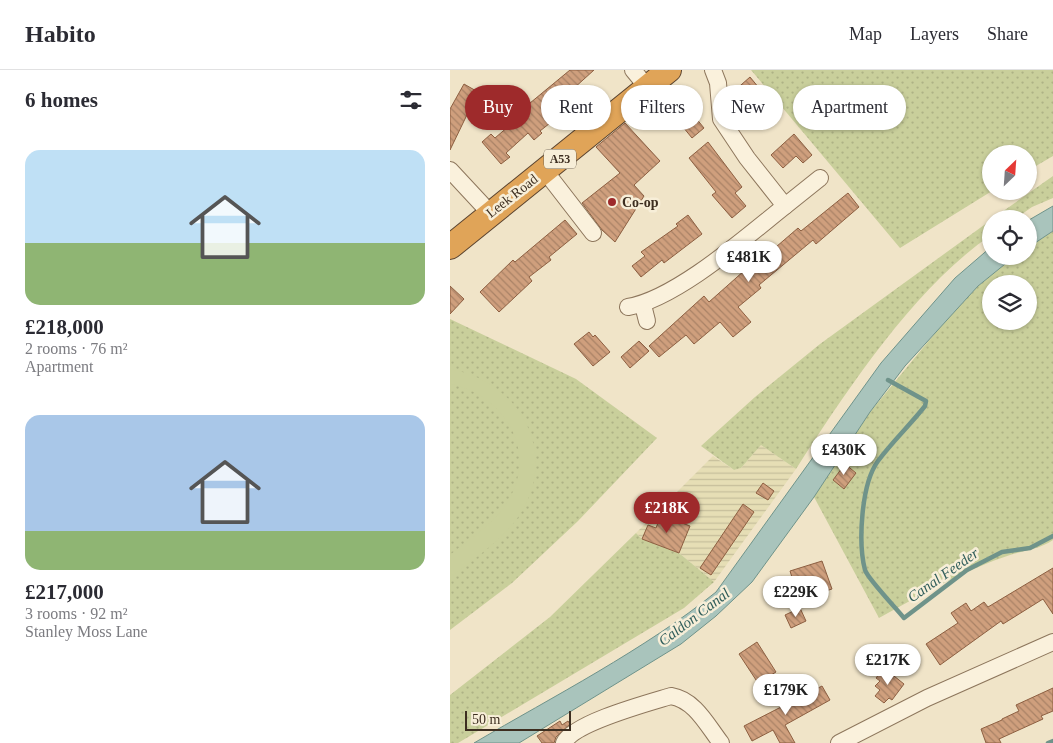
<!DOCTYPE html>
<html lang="en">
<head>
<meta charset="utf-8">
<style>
  body { margin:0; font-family:Georgia,serif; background:#f7f7f7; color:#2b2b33; height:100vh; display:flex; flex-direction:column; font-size:19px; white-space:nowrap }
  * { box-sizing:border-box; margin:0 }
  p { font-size:16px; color:#7c7c81 }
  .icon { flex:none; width:28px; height:28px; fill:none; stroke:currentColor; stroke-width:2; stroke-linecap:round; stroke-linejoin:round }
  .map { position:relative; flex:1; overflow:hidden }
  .side { display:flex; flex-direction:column; background:#fff; width:450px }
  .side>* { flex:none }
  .banner { position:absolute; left:15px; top:15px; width:475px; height:45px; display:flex; gap:10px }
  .needle { width:32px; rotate:25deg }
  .controls { position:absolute; left:532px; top:75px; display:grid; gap:10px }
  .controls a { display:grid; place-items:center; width:55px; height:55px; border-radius:50%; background:#fff; box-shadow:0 1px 4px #0004; font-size:25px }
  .scale { position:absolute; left:15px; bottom:12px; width:106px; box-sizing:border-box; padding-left:5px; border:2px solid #3d2e20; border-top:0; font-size:14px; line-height:18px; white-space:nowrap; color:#3d2e20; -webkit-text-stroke:4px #f7eed8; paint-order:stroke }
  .price { position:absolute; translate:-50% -42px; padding:0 11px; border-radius:18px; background:#fff; color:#222; font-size:16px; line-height:32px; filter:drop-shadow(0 1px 2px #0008) }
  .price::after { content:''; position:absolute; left:50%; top:30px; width:15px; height:11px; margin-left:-8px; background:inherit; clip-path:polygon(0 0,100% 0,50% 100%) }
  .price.active { background:#9e2a2b; color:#fff }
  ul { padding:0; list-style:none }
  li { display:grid; align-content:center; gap:10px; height:265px; padding:0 25px }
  li span { display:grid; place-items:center; height:155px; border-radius:15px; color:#555 }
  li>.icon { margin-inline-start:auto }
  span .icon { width:90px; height:90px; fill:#fffc; stroke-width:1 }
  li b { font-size:21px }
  h2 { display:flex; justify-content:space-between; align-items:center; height:60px; padding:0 25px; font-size:21px }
  .tag { padding:0 18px; border-radius:22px; background:#fff; box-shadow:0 1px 4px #0004; font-size:18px; line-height:45px }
  .tag.active { background:#9e2a2b; color:#fff }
  header { display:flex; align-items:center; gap:30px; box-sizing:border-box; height:70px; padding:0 25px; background:#fff; border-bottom:1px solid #e1e1e2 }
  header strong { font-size:24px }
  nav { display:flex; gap:28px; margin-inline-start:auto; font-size:18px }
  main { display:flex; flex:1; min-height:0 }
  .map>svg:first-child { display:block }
  .farmland { fill:url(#farmland-rules) }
  .grass { fill:url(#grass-dots); fill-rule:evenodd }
  .pitch { fill:#c9cf9b }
  .water { fill:#a9c4bc; stroke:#6f938a }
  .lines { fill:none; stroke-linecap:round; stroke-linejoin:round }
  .stream { stroke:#6f938a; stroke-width:4.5 }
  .building { fill:url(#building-back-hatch); stroke:#8d5f41 }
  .minor-casing { stroke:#8d765c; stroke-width:18 }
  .highway-casing { stroke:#5b4430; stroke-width:26 }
  .minor { stroke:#faf1dc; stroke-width:16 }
  .highway { stroke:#e0a458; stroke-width:24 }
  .poi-dot { fill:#9e2a2b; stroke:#f7eed8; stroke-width:2 }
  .labels { text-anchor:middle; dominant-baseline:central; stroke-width:5; stroke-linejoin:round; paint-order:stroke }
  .shield { fill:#f7eed8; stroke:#756857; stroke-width:1 }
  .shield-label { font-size:12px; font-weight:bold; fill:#3d2e20 }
  .street-label { font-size:14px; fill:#3d2e20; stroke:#f7eed8 }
  .poi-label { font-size:14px; font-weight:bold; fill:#3d2e20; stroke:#f7eed8; text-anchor:start }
  .water-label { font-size:15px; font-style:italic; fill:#2f5d5a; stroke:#f7eed8 }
</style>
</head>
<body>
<header>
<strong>Habito</strong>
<nav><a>Map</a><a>Layers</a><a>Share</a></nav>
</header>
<main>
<section class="side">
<h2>6 homes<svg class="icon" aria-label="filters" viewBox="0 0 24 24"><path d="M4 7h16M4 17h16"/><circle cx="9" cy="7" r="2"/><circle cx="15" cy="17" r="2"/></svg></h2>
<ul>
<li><span style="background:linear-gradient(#bfe0f5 60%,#8fb573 0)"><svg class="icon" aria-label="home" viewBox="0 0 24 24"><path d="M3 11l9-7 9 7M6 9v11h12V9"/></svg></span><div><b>£218,000</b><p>2 rooms · 76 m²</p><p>Apartment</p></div></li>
<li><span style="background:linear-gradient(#a9c7e8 75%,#8fb573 0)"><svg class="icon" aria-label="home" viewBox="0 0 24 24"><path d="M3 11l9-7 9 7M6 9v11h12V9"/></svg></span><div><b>£217,000</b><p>3 rooms · 92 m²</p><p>Stanley Moss Lane</p></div></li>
</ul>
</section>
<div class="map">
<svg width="603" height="673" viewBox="0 0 603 673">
  <defs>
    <pattern id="farmland-rules" width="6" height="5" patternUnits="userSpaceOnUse" patternTransform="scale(1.25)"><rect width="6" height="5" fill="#e6deb5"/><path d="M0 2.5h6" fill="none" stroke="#c6bf9b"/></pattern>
    <pattern id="grass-dots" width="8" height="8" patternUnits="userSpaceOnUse" patternTransform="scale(1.25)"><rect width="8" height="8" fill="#c9cf9b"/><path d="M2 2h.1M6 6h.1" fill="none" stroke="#aeb285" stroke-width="1.8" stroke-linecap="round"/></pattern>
    <pattern id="building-back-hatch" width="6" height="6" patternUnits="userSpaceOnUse" patternTransform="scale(1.25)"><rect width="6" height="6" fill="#cf9f7d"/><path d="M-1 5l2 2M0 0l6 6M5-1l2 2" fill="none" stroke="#a98266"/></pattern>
  </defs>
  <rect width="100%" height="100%" fill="#f0e4c8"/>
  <polygon class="farmland" points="311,375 346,399 264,512 229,483 192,469 186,463 263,386 284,400 291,398"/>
  <g class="grass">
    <polygon points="301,0 603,0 603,86 579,100 579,84 541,84 542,121 450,178"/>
    <polygon points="603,106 603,128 582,137 565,149 542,149"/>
    <path d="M541 150V165C463 219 397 320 346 399L311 375 291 398 284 400 251 376 305 327 370 274Z"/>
    <path d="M603 161V470C590 479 575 480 560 485 514 500 471 525 429 548L364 427 420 342 486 262 528 216 565 186H579V177ZM541 214H579V251H541Z"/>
    <polygon points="0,249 126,309 207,368 128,451 62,513 0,560"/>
    <polygon points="186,463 192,469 229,483 264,512 234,538 8,673 0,673 0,625 100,547"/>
  </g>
  <path class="pitch" d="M0 299C72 312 112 387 66 450 49 472 22 490 0 508V485C18 470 41 456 54 437 91 386 57 325 0 314Z"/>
  <g class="water">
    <polygon points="603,136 603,161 579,177 579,150"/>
    <path d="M541 177V186H565L528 216 455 296 420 342 364 427 302 512 266 546 231 574 69 673H24C104 626 194 580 266 522L431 293 505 208Z"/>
  </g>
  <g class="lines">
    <g class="stream">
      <path d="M438 310 476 331 475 336C460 355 442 372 428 391 411 414 408 473 415 500 418 509 446 538 454 548L517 500 552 482 580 478 603 466"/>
      <polyline points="598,673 603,671"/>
    </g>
  </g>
  <g class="building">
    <polygon points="120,0 144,0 112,29 119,38 90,61 92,63 84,70 78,63 56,83 60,87 51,94 32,72 41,64 45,68 67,49 62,44 72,36 74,38"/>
    <polygon points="300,7 309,18 303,24 307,28 292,42 281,30 286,26 283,22"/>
    <polygon points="14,14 28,22 0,80 0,39"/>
    <polygon points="221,16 232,29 207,50 195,37"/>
    <polygon points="245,47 254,58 242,68 233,57"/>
    <polygon points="175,53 210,91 184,115 194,126 165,172 152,160 132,133 170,103 146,77"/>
    <polygon points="344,64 362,85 353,93 346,86 333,98 321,85"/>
    <polygon points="258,72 292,117 285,123 296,136 282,148 262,125 266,122 239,88"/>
    <polygon points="398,123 409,137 366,174 363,170 309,215 311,218 288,237 301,252 283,267 270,252 244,274 236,265 209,287 199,276 254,226 259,232 295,200 297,202 348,158 351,161"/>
    <polygon points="238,145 252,164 214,193 212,190 191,207 182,196 195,186 191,182 228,156 226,154"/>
    <polygon points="115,150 127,164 99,187 101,190 79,207 82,211 49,242 30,222 63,190 65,192"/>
    <polygon points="0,216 14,229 0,244"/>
    <polygon points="139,262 143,267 145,265 160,282 143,296 124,274"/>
    <polygon points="189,271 199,281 180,298 171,287"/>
    <polygon points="395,394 406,403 394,419 383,410"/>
    <polygon points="313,413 324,421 318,430 306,423"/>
    <polygon points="293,434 304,442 261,505 250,498"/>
    <polygon points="211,445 240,456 229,483 192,469 198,455 206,458"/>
    <polygon points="372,491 382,519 354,528 350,515 345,517 340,501"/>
    <polygon points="603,498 603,544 593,529 553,554 551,551 490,595 476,574 508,553 501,543 516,533 521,541 534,532 538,537"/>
    <polygon points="350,538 356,551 341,558 335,545"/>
    <polygon points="307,572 326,602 308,613 289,584"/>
    <polygon points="434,598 454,614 442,630 439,628 434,633 425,626 430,620 425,616 430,611 426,608"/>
    <polygon points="372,616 380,630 335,655 345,673 330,673 323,660 302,671 294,656"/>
    <polygon points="603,618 603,641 591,646 593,649 549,669 551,673 536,673 531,659 552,650 552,649 569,641 566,635"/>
    <polygon points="110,651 112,655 118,651 120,654 106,667 104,673 92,673 87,666"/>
  </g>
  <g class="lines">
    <g class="minor-casing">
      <g id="minor">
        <polyline points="183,0 197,17"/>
        <polyline points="0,100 40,143"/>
        <polyline points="95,101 143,163"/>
        <polyline points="335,136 370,108"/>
        <polyline points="193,235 197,251"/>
        <path d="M178 237C226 229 296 167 335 136L297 88 271 49 268 13 263 0"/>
        <path d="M114 673C123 653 198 633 221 626 245 630 257 655 271 673"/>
        <polyline points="389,673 477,628 603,572"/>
      </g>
    </g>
    <g class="highway-casing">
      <polyline id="highway" points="0,177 219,0"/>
    </g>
    <use href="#minor" class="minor"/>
    <use href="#highway" class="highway"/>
  </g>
  <circle class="poi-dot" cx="162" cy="132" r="5"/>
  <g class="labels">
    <rect class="shield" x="94" y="79.5" width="32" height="19" rx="4"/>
    <g class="shield-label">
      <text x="110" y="89">A53</text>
    </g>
    <g class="street-label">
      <text transform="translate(62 126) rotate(-38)">Leek Road</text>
    </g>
    <g class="poi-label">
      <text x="172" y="132">Co-op</text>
    </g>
    <g class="water-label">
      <text transform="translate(493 505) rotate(-35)">Canal Feeder</text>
      <text transform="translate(244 547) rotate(-37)">Caldon Canal</text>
    </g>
  </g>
</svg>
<div class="controls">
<a><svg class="needle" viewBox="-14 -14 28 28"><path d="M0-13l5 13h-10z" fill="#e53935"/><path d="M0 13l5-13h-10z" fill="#7c7c81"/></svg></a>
<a><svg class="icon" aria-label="locate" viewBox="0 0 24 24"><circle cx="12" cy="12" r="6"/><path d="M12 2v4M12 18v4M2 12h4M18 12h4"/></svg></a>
<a><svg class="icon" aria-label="layers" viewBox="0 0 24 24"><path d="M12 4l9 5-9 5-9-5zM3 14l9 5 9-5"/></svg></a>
</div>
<div class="scale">50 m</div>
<b class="price" style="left:299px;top:213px">£481K</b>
<b class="price" style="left:394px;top:406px">£430K</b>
<b class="price active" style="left:217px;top:464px">£218K</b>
<b class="price" style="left:346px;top:548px">£229K</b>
<b class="price" style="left:438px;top:616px">£217K</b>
<b class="price" style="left:336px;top:646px">£179K</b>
<div class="banner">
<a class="tag active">Buy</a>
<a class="tag">Rent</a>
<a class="tag">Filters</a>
<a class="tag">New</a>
<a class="tag">Apartment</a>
</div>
</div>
</main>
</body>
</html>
